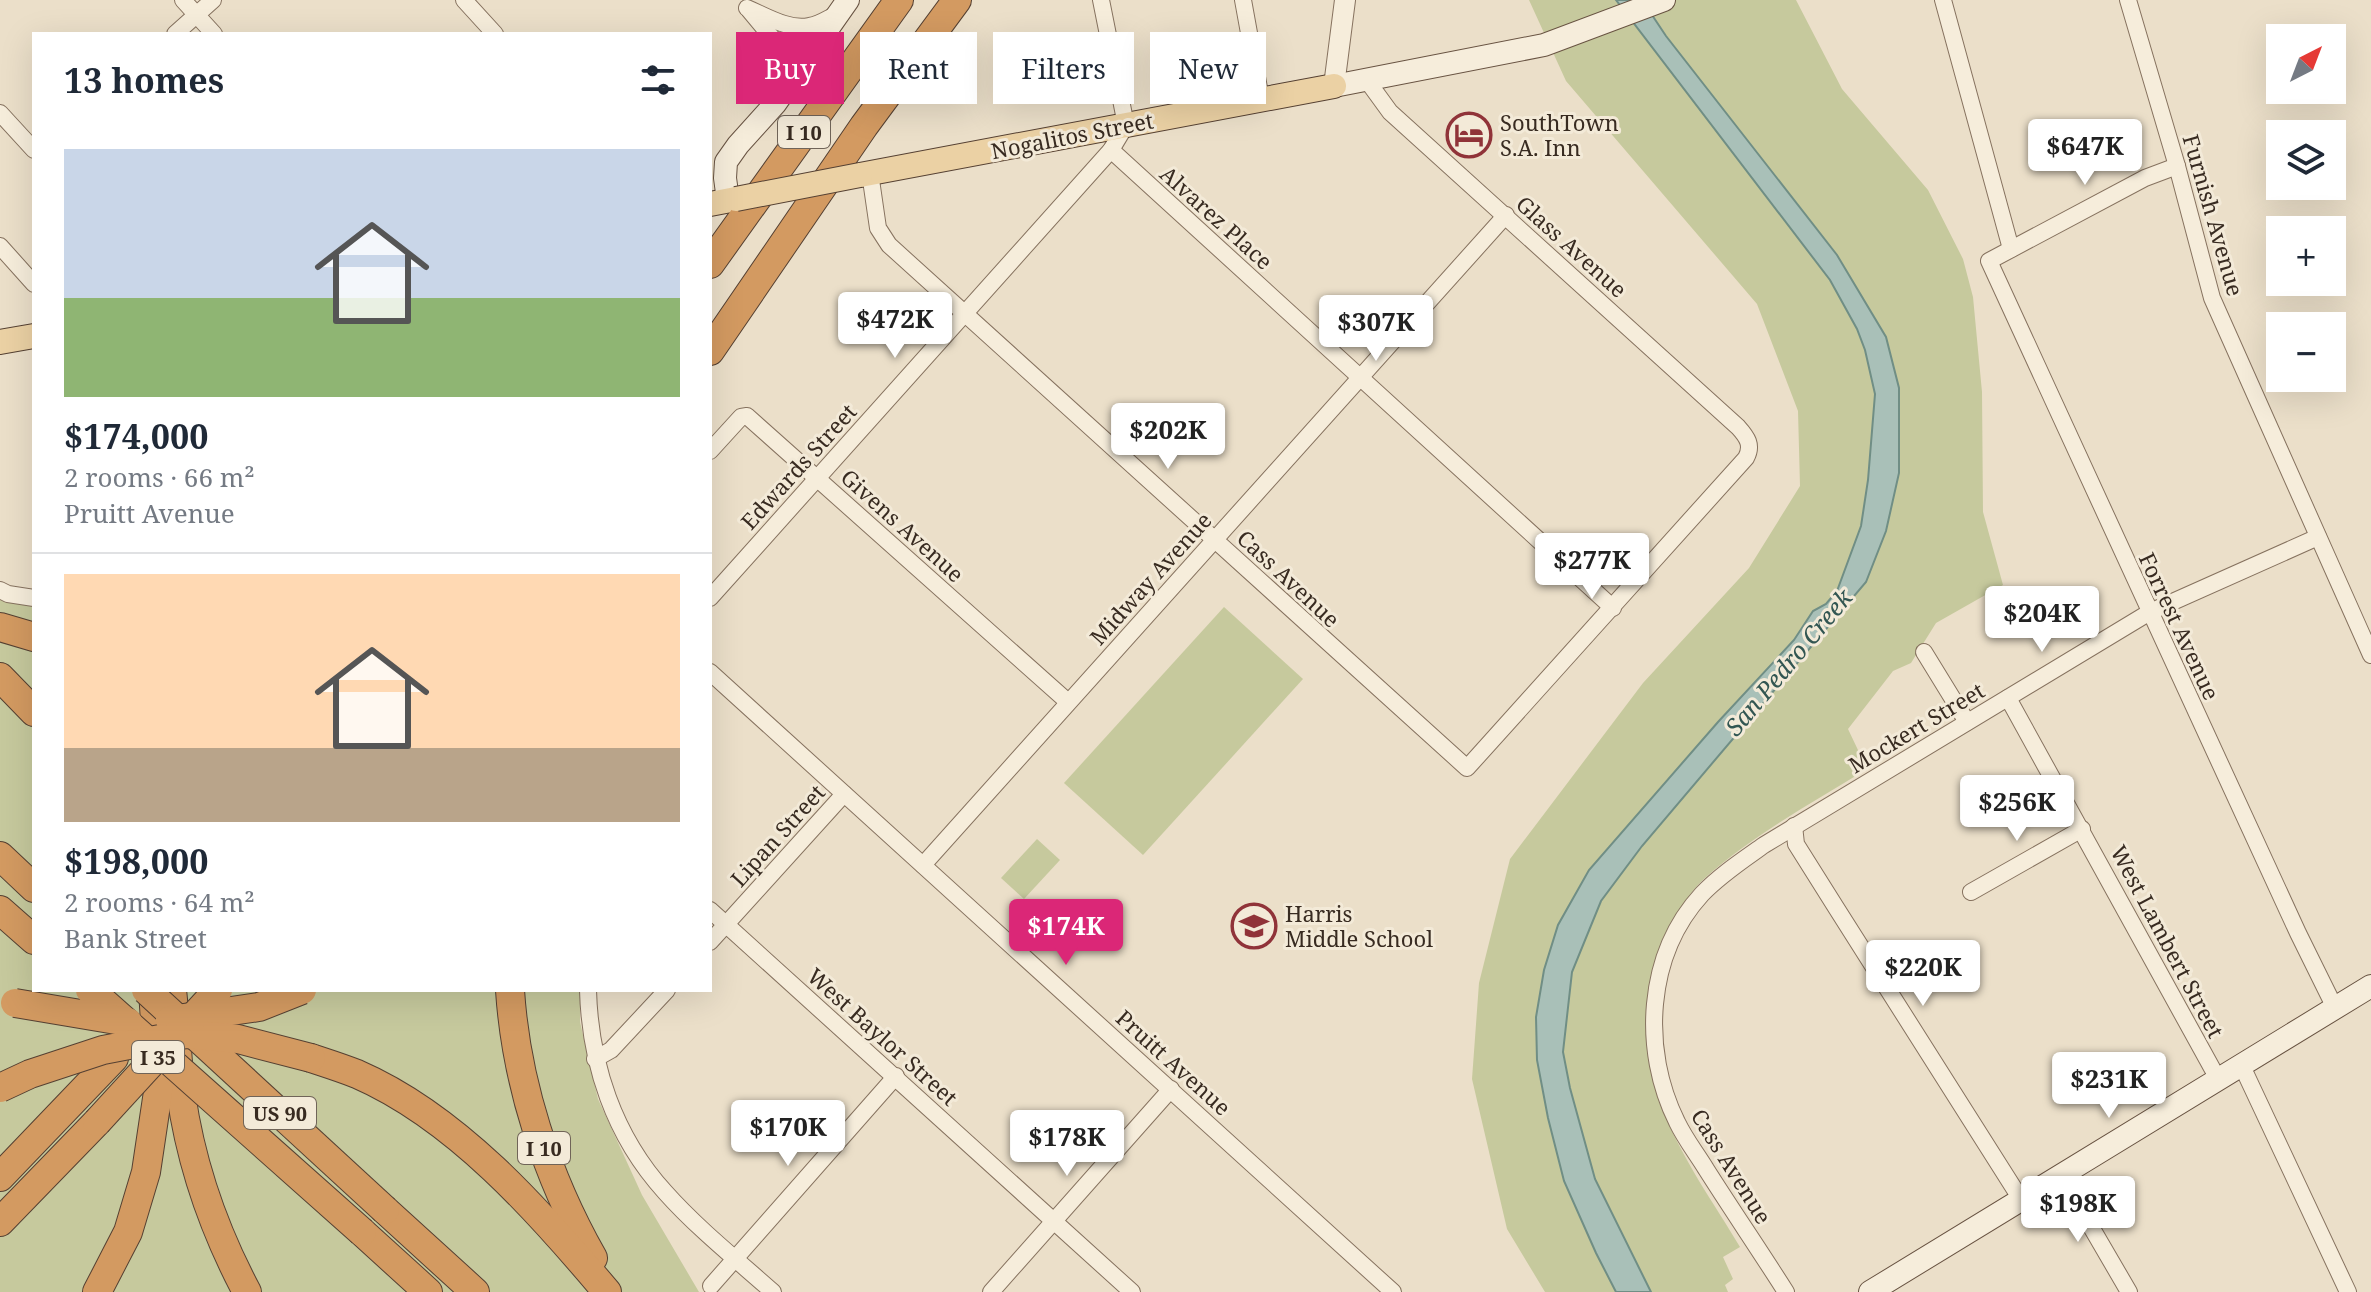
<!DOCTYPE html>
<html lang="en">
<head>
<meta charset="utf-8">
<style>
  body { margin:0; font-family:"Noto Serif",serif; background:#f2f2f3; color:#1f2937; height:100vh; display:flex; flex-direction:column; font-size:30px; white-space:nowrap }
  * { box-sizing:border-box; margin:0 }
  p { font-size:26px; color:#747a83 }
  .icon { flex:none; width:44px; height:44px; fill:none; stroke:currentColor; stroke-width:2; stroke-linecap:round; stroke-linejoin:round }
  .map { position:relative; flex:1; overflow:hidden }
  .side { position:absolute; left:32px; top:32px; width:680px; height:960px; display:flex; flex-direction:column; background:#fff; border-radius:0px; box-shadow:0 8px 32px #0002 }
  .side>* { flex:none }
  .hud { position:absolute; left:736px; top:32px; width:760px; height:72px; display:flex; gap:16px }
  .needle { width:52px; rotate:42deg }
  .tools { position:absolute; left:2266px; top:24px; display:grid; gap:16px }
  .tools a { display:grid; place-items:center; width:80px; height:80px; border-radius:0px; background:#fff; box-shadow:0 8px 32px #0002; font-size:40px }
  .price { position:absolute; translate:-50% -68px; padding:0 18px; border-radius:8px; background:#fff; color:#222; font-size:26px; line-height:52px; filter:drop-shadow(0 2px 4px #0008) }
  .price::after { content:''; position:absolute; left:50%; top:48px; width:24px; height:18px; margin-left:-12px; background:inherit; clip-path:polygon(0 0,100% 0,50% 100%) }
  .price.on { background:#db2777; color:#fff }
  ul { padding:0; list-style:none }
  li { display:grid; align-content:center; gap:16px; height:424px; padding:0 32px }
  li+li { border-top:2px solid #e0e1e3 }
  li span { display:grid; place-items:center; height:248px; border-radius:0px; color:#555 }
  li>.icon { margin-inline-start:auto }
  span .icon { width:144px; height:144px; fill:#fffc; stroke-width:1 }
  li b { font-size:34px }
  h2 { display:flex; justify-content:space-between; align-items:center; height:96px; padding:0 32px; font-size:34px }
  .pill { padding:0 28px; border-radius:0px; background:#fff; box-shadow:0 8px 32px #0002; font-size:28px; line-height:72px }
  .pill.on { background:#db2777; color:#fff }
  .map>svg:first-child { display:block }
  .green { fill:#c6c99d }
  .water { fill:#a9c0b8; stroke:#708e85; stroke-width:2 }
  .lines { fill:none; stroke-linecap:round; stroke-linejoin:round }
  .minor-casing { stroke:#86725f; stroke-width:18 }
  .tertiary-casing { stroke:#86725f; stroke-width:22 }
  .secondary-casing { stroke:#685342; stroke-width:24 }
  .primary-casing { stroke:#554032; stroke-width:26 }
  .motorway-casing { stroke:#554032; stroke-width:30 }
  .minor { stroke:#f6eddb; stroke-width:16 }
  .tertiary { stroke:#f6eddb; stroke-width:20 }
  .secondary { stroke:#f6eddb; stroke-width:22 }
  .primary { stroke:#ebd1a4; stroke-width:24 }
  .motorway { stroke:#d39a61; stroke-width:28 }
  .primary-bridge-casing { stroke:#554032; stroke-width:26; stroke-linecap:butt }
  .motorway-bridge-casing { stroke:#554032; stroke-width:30; stroke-linecap:butt }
  .primary-bridge { stroke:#ebd1a4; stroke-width:24 }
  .motorway-bridge { stroke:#d39a61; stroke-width:28 }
  .labels { text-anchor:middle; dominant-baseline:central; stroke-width:6; stroke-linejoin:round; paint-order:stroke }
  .shield { fill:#f3ead8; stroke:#706458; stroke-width:2 }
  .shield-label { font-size:20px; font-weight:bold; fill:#382b21 }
  .poi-label { font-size:22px; fill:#382b21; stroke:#f3ead8; text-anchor:start }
  .street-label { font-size:22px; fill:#382b21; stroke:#f3ead8 }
  .water-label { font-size:24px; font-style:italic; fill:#325652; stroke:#f3ead8 }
</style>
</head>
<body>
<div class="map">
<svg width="2371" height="1292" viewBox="0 0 2371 1292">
  <rect width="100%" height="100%" fill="#ebdfc9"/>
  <g class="green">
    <path d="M1529 0H1796L1842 89 1928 190 1963 259 1973 297 1982 392 1983 512 2003 585 1936 623 1911 663 1893 671 1848 729 1867 769C1812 803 1753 835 1705 878 1692 889 1682 907 1674 922 1640 983 1638 1044 1663 1109 1681 1158 1714 1203 1740 1247L1723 1257 1733 1279 1725 1285 1728 1292H1545L1507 1229 1472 1079 1479 983 1510 859 1643 683 1749 568 1800 486 1798 411 1757 304 1566 81Z"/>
    <polygon points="0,599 34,606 34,990 580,990 580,1022 598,1099 642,1195 699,1292 0,1292"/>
    <polygon points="1224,607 1303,679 1143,855 1064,783"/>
    <polygon points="1037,839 1060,860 1024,899 1001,878"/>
  </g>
  <polygon class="water" points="1616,0 1642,0 1666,36 1837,255 1886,337 1899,388 1899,473 1886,531 1866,582 1642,846 1601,901 1572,972 1563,1052 1570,1088 1595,1179 1651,1292 1616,1292 1596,1253 1564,1181 1548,1118 1537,1060 1536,1017 1544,970 1558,925 1589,870 1718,722 1794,640 1813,611 1826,604 1837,591 1861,526 1868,480 1875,394 1865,350 1857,329 1830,280"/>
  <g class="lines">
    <g class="minor-casing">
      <g id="minor">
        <polyline points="183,0 214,34"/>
        <polyline points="464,0 495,34"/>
        <polyline points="1243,0 1261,99"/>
        <polyline points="1943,0 2011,249"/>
        <polyline points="2128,0 2177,166 2212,298 2371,655"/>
        <path d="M747 8C766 16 788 30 809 26 819 25 830 17 839 13"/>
        <polyline points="749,10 799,70"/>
        <polyline points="175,34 213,0"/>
        <polyline points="0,113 34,150"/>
        <polyline points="1111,150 1613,608"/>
        <polyline points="2177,166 2145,178 1989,261 2298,933 2335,1008"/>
        <path d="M870 173 878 228 889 245 1467 768 1746 458C1753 445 1747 437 1738 427L1390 112 1366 79"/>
        <polyline points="0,246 34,284"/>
        <polyline points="710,451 741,417 747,416 1068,702"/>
        <polyline points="0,590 8,594 34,598"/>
        <polyline points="710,598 1111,150 1126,125 1101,0"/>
        <polyline points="1924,652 1967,722"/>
        <polyline points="710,672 1393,1292"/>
        <polyline points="2008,698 2218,1079"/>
        <polyline points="1794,826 1796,844 1835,906 2022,1201"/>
        <polyline points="923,865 1506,215"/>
        <polyline points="1971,892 2082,829"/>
        <polyline points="710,910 1132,1292"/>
        <polyline points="710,942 844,794"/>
        <path d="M588 990C590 1064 614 1136 665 1192 697 1228 737 1260 773 1292"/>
        <polyline points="595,1059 611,1050 667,990"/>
        <polyline points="2241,1064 2348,1292"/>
        <polyline points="2062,1177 2129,1292"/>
        <polyline points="711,1286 896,1076"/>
        <polyline points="991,1292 1171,1089"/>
        <path d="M1786 1292C1760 1251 1732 1210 1706 1169 1697 1154 1685 1139 1677 1122 1641 1050 1646 955 1702 894 1720 875 1743 860 1764 845L2150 612 2318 537"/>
      </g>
    </g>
    <g class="tertiary-casing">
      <polyline id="tertiary" points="1334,86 1345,0"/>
    </g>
    <g class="secondary-casing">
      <g id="secondary">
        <polyline points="1334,86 1544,45 1664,0"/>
        <polyline points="728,200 725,178 726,162 738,145 775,104 848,0"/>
        <polyline points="1870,1292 2371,986"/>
      </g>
    </g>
    <g class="primary-casing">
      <g id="primary">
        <polyline points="860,175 1334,86"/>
        <polyline points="710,204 736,199"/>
        <polyline points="0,342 34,336"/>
      </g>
    </g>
    <g class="motorway-casing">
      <g id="motorway">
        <polyline points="710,264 899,0"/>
        <polyline points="710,351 864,126 957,0"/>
        <polyline points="0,627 34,637"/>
        <polyline points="0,677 34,712"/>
        <polyline points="0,856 34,888"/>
        <polyline points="0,910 34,940"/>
        <path d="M172 990C176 1025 177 1060 181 1094 191 1165 214 1230 247 1292"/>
        <path d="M510 990C516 1083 547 1177 593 1258"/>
        <path d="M311 1058C326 1063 342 1068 357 1074 456 1117 539 1211 607 1292"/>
        <polyline points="0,1177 114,1058"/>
        <polyline points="385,1210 475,1292"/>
        <polyline points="0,1222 97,1122"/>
        <polyline points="362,1232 428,1292"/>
        <polyline points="97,1292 128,1232 146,1172 159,1085 153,990"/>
      </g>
    </g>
    <use href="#minor" class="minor"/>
    <use href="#tertiary" class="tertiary"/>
    <use href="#secondary" class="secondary"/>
    <use href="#primary" class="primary"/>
    <use href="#motorway" class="motorway"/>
    <g class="primary-bridge-casing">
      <polyline id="primary-bridge" points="736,199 860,175"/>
    </g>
    <g class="motorway-bridge-casing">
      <g id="motorway-bridge">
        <polyline points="90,990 362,1232"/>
        <polyline points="146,990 385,1210"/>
        <polyline points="15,1003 128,1022"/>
        <polyline points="170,1020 259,1007 302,990"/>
        <polyline points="0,1088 30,1074 103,1050 186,1034 238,1039 311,1058"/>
        <polyline points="97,1122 218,990"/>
      </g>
    </g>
    <use href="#primary-bridge" class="primary-bridge"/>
    <use href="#motorway-bridge" class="motorway-bridge"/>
  </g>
  <defs>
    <g id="hotel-ring" transform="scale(2.3)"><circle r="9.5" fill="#f3ead8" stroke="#903339" stroke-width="1.5"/><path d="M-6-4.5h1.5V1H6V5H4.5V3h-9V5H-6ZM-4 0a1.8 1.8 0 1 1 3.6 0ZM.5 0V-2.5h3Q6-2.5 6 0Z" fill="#903339"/></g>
    <g id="school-ring" transform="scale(2.3)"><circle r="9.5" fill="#f3ead8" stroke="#903339" stroke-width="1.5"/><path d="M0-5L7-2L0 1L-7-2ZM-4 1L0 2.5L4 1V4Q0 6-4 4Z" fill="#903339"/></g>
  </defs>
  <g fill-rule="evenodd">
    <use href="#hotel-ring" x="1469" y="135"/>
    <use href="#school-ring" x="1254" y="926"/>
  </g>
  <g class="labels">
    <g class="shield">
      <rect x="778" y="116" width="52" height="32" rx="6"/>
      <rect x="132" y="1041" width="52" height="32" rx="6"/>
      <rect x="244" y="1097" width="72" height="32" rx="6"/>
      <rect x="518" y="1132" width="52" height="32" rx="6"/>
    </g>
    <g class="shield-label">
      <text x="804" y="132">I 10</text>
      <text x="158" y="1057">I 35</text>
      <text x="280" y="1113">US 90</text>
      <text x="544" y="1148">I 10</text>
    </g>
    <g class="poi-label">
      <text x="1500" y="122">SouthTown<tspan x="1500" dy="25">S.A. Inn</tspan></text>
      <text x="1285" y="913">Harris<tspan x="1285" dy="25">Middle School</tspan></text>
    </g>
    <g class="street-label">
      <text transform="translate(1072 135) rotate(-11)">Nogalitos Street</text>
      <text transform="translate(2214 215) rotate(74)">Furnish Avenue</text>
      <text transform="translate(1217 217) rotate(42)">Alvarez Place</text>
      <text transform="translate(1572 246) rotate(42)">Glass Avenue</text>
      <text transform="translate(798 466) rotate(-48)">Edwards Street</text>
      <text transform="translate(903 525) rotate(42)">Givens Avenue</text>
      <text transform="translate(1150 578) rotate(-48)">Midway Avenue</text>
      <text transform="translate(1289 578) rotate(43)">Cass Avenue</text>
      <text transform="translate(2180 626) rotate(65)">Forrest Avenue</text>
      <text transform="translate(1916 727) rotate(-31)">Mockert Street</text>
      <text transform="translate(777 835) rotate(-48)">Lipan Street</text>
      <text transform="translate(2168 941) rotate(62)">West Lambert Street</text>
      <text transform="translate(883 1036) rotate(42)">West Baylor Street</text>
      <text transform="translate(1174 1062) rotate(42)">Pruitt Avenue</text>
      <text transform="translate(1732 1166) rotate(58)">Cass Avenue</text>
    </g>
    <g class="water-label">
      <text transform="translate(1788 662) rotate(-50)">San Pedro Creek</text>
    </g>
  </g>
</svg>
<div class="tools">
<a><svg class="needle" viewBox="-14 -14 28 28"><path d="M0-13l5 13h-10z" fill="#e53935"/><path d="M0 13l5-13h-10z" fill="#747a83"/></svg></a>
<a><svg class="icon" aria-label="layers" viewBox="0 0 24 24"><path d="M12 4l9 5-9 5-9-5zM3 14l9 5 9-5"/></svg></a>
<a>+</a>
<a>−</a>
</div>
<b class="price" style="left:2085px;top:187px">$647K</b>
<b class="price" style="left:895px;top:360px">$472K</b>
<b class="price" style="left:1376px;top:363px">$307K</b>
<b class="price" style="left:1168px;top:471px">$202K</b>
<b class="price" style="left:1592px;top:601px">$277K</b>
<b class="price" style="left:2042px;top:654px">$204K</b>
<b class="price" style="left:2017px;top:843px">$256K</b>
<b class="price on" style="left:1066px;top:967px">$174K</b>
<b class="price" style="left:1923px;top:1008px">$220K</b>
<b class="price" style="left:2109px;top:1120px">$231K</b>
<b class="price" style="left:788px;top:1168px">$170K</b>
<b class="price" style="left:1067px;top:1178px">$178K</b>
<b class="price" style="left:2078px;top:1244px">$198K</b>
<div class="hud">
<a class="pill on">Buy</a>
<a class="pill">Rent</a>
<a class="pill">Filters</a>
<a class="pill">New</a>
</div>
<section class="side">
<h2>13 homes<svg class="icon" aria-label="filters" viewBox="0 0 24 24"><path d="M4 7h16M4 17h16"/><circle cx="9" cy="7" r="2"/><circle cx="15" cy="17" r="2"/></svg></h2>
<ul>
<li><span style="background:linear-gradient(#c9d6e8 60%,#8fb573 0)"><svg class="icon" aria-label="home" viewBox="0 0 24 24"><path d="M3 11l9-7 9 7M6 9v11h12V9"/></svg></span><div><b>$174,000</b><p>2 rooms · 66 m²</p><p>Pruitt Avenue</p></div></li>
<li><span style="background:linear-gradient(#ffd9b3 70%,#b9a48a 0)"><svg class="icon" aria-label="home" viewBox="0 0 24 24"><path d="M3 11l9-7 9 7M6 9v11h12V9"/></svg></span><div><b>$198,000</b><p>2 rooms · 64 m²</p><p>Bank Street</p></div></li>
</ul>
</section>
</div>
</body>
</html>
